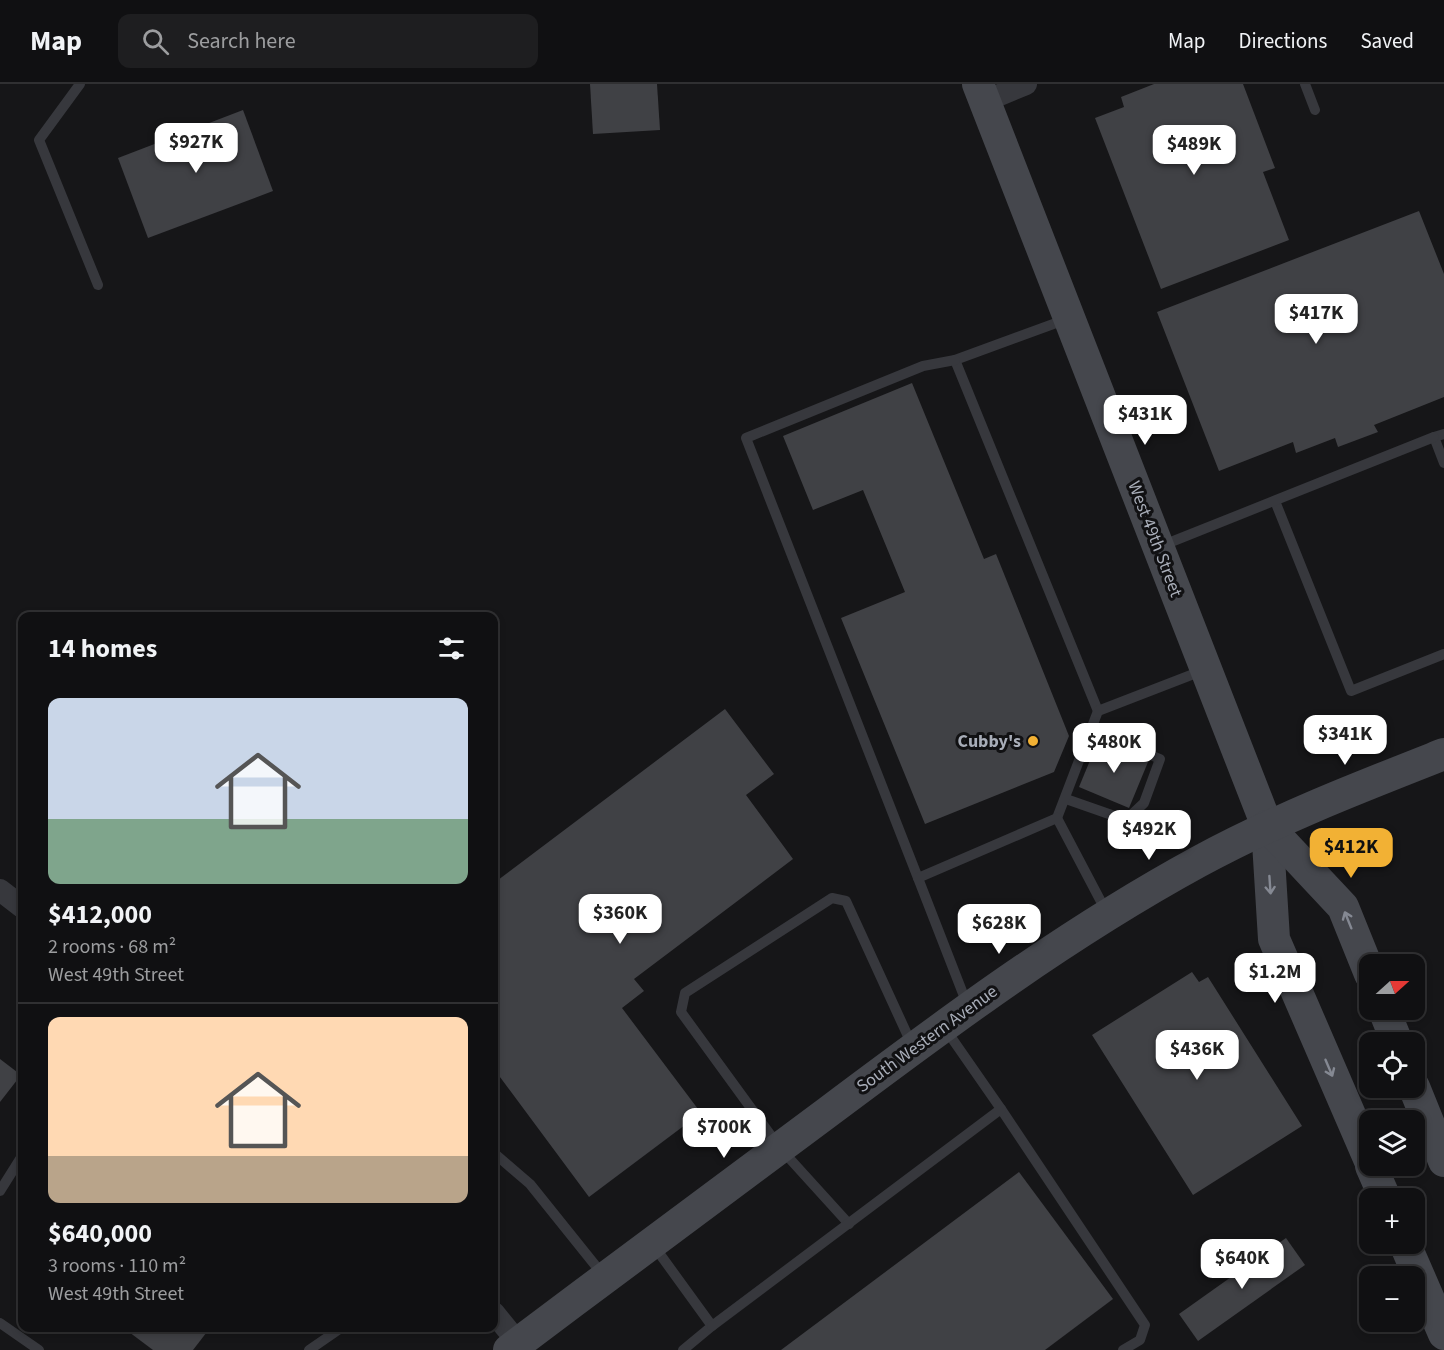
<!DOCTYPE html>
<html lang="en">
<head>
<meta charset="utf-8">
<style>
  body { margin:0; font-family:"Source Sans 3",sans-serif; background:#1e1e20; color:#f1f3f6; height:100vh; display:flex; flex-direction:column; font-size:22px; white-space:nowrap }
  * { box-sizing:border-box; margin:0 }
  p { font-size:20px; color:#9c9d9f }
  .icon { flex:none; width:33px; height:33px; fill:none; stroke:currentColor; stroke-width:2; stroke-linecap:round; stroke-linejoin:round }
  .map { position:relative; flex:1; overflow:hidden }
  .details { position:absolute; left:18px; top:528px; width:480px; height:720px; display:flex; flex-direction:column; background:#101012; border-radius:12px; box-shadow:0 3px 9px #0003,0 0 0 2px #303032 }
  .details>* { flex:none }
  .needle { width:39px; rotate:69deg }
  .controls { position:absolute; left:1359px; top:870px; display:grid; gap:12px }
  .controls a { display:grid; place-items:center; width:66px; height:66px; border-radius:12px; background:#101012; box-shadow:0 3px 9px #0003,0 0 0 2px #303032; font-size:30px }
  .price { position:absolute; translate:-50% -51px; padding:0 14px; border-radius:12px; background:#fff; color:#222; font-size:20px; line-height:39px; filter:drop-shadow(0 2px 3px #0008) }
  .price::after { content:''; position:absolute; left:50%; top:36px; width:18px; height:14px; margin-left:-9px; background:inherit; clip-path:polygon(0 0,100% 0,50% 100%) }
  .price.current { background:#f2b134; color:#111 }
  ul { padding:0; list-style:none }
  li { display:grid; align-content:center; gap:12px; height:318px; padding:0 30px }
  li+li { border-top:2px solid #303032 }
  li span { display:grid; place-items:center; height:186px; border-radius:12px; color:#555 }
  li>.icon { margin-inline-start:auto }
  span .icon { width:108px; height:108px; fill:#fffc; stroke-width:1 }
  li b { font-size:26px }
  h2 { display:flex; justify-content:space-between; align-items:center; height:72px; padding:0 30px; font-size:26px }
  header { display:flex; align-items:center; gap:36px; box-sizing:border-box; height:84px; padding:0 30px; background:#101012; border-bottom:2px solid #303032 }
  header strong { font-size:28px }
  nav { display:flex; gap:33px; margin-inline-start:auto; font-size:21px }
  .search { width:420px; height:54px; background:#1e1e20; display:flex; align-items:center; gap:15px; box-sizing:border-box; padding:0 21px; border-radius:12px; color:#9c9d9f; font-size:22px }
  .map>svg:first-child { display:block }
  .building { fill:#404145 }
  .lines { fill:none; stroke-linecap:round; stroke-linejoin:round }
  .lane { stroke:#37383d; stroke-width:10 }
  .street { stroke:#37383d; stroke-width:22 }
  .secondary { stroke:#45474d; stroke-width:32 }
  .oneway { stroke:#858993 }
  .poi-dot { fill:#f2b134; stroke:#111113; stroke-width:2 }
  .labels { text-anchor:middle; dominant-baseline:central; stroke-width:6; stroke-linejoin:round; paint-order:stroke }
  .street-label { font-size:18px; fill:#a8adb8; stroke:#111113 }
  .poi-label { font-size:18px; font-weight:bold; fill:#a8adb8; stroke:#111113; text-anchor:end }
</style>
</head>
<body>
<header>
<strong>Map</strong>
<div class="search"><svg class="icon" aria-label="search" viewBox="0 0 24 24"><circle cx="10" cy="10" r="6"/><path d="M15 15l6 6"/></svg>Search here</div>
<nav><a>Map</a><a>Directions</a><a>Saved</a></nav>
</header>
<div class="map">
<svg width="1444" height="1266" viewBox="0 0 1444 1266">
  <rect width="100%" height="100%" fill="#161618"/>
  <g class="building">
    <polygon points="590,0 657,0 660,46 593,50"/>
    <polygon points="1154,0 1243,0 1275,84 1263,88 1289,156 1161,205 1095,34 1124,23 1121,13"/>
    <polygon points="243,26 273,107 148,154 118,74"/>
    <polygon points="1419,127 1444,190 1444,313 1374,341 1378,348 1338,363 1335,354 1296,369 1293,358 1219,387 1157,228"/>
    <polygon points="912,299 984,475 996,470 1069,652 1054,688 925,740 841,534 905,508 863,406 813,426 783,352"/>
    <polygon points="725,625 774,690 746,711 793,775 634,895 644,907 622,924 701,1029 589,1113 494,985 494,799"/>
    <polygon points="1098,657 1148,678 1129,724 1079,703"/>
    <polygon points="1192,888 1199,898 1208,893 1302,1042 1193,1111 1092,951"/>
    <polygon points="0,975 21,991 0,1018"/>
    <polygon points="1019,1088 1113,1215 1045,1266 781,1266"/>
    <polygon points="1286,1154 1305,1181 1198,1257 1179,1230"/>
    <polygon points="132,1244 210,1244 193,1266 153,1266 129,1248"/>
  </g>
  <g class="lines">
    <g class="lane">
      <polyline points="80,0 39,56 98,201"/>
      <polyline points="1305,0 1315,26"/>
      <polyline points="1067,235 955,276 1098,627"/>
      <polyline points="1444,350 1434,353 1444,379"/>
      <polyline points="1275,417 1351,607 1444,570"/>
      <polyline points="1161,462 1434,353"/>
      <polyline points="1066,715 1126,736 1144,719 1160,675 1091,646"/>
      <polyline points="1057,734 1098,627 1204,586"/>
      <polyline points="918,794 746,354 923,282 955,276"/>
      <polyline points="967,920 918,794 1057,734 1107,829"/>
      <polyline points="1001,1025 1145,1241 1140,1256 1123,1266"/>
      <polyline points="494,1069 530,1100 603,1191"/>
      <polyline points="0,1107 22,1072"/>
      <polyline points="849,1140 780,1064 681,928 685,909 832,814 846,817 912,961"/>
      <polyline points="654,1162 712,1242 683,1266"/>
      <polyline points="0,1239 39,1266"/>
      <polyline points="712,1242 1001,1025 944,943"/>
      <polyline points="309,1266 341,1244"/>
    </g>
    <g class="street">
      <polyline points="985,17 1026,0"/>
      <polyline points="0,806 22,823"/>
      <polyline points="494,1229 524,1266"/>
    </g>
    <g class="secondary">
      <polyline points="978,0 1267,742 1274,855 1370,1077"/>
      <polyline points="1267,742 1343,823 1370,890"/>
      <polyline points="1384,926 1397,958"/>
      <polyline points="1414,1003 1444,1077"/>
      <polyline points="1371,1082 1385,1114"/>
      <polyline points="1405,1160 1444,1250"/>
      <path d="M509 1266C615 1186 722 1107 828 1028 948 938 1066 850 1198 778 1277 735 1360 703 1444 670"/>
    </g>
  </g>
  <defs><path id="oneway-shaft" d="M-6 0H5M1.5-3L5.5 0L1.5 3" fill="none" stroke-width="1.6" stroke-linecap="round" stroke-linejoin="round" transform="scale(1.5)"/></defs>
  <g class="oneway">
    <use href="#oneway-shaft" transform="translate(1270 801) rotate(86)"/>
    <use href="#oneway-shaft" transform="translate(1348 836) rotate(-112)"/>
    <use href="#oneway-shaft" transform="translate(1329 984) rotate(67)"/>
  </g>
  <circle class="poi-dot" cx="1033" cy="657" r="6"/>
  <g class="labels">
    <g class="street-label">
      <text transform="translate(1155 455) rotate(69)">West 49th Street</text>
      <text transform="translate(927 955) rotate(-36)">South Western Avenue</text>
    </g>
    <g class="poi-label">
      <text x="1021" y="657">Cubby's</text>
    </g>
  </g>
</svg>
<div class="controls">
<a><svg class="needle" viewBox="-14 -14 28 28"><path d="M0-13l5 13h-10z" fill="#e53935"/><path d="M0 13l5-13h-10z" fill="#9c9d9f"/></svg></a>
<a><svg class="icon" aria-label="locate" viewBox="0 0 24 24"><circle cx="12" cy="12" r="6"/><path d="M12 2v4M12 18v4M2 12h4M18 12h4"/></svg></a>
<a><svg class="icon" aria-label="layers" viewBox="0 0 24 24"><path d="M12 4l9 5-9 5-9-5zM3 14l9 5 9-5"/></svg></a>
<a>+</a>
<a>−</a>
</div>
<b class="price" style="left:196px;top:90px">$927K</b>
<b class="price" style="left:1194px;top:92px">$489K</b>
<b class="price" style="left:1316px;top:261px">$417K</b>
<b class="price" style="left:1145px;top:362px">$431K</b>
<b class="price" style="left:1345px;top:682px">$341K</b>
<b class="price" style="left:1114px;top:690px">$480K</b>
<b class="price" style="left:1149px;top:777px">$492K</b>
<b class="price current" style="left:1351px;top:795px">$412K</b>
<b class="price" style="left:620px;top:861px">$360K</b>
<b class="price" style="left:999px;top:871px">$628K</b>
<b class="price" style="left:1275px;top:920px">$1.2M</b>
<b class="price" style="left:1197px;top:997px">$436K</b>
<b class="price" style="left:724px;top:1075px">$700K</b>
<b class="price" style="left:1242px;top:1206px">$640K</b>
<section class="details">
<h2>14 homes<svg class="icon" aria-label="filters" viewBox="0 0 24 24"><path d="M4 7h16M4 17h16"/><circle cx="9" cy="7" r="2"/><circle cx="15" cy="17" r="2"/></svg></h2>
<ul>
<li><span style="background:linear-gradient(#c9d6e8 65%,#7fa58c 0)"><svg class="icon" aria-label="home" viewBox="0 0 24 24"><path d="M3 11l9-7 9 7M6 9v11h12V9"/></svg></span><div><b>$412,000</b><p>2 rooms · 68 m²</p><p>West 49th Street</p></div></li>
<li><span style="background:linear-gradient(#ffd9b3 75%,#b9a48a 0)"><svg class="icon" aria-label="home" viewBox="0 0 24 24"><path d="M3 11l9-7 9 7M6 9v11h12V9"/></svg></span><div><b>$640,000</b><p>3 rooms · 110 m²</p><p>West 49th Street</p></div></li>
</ul>
</section>
</div>
</body>
</html>
